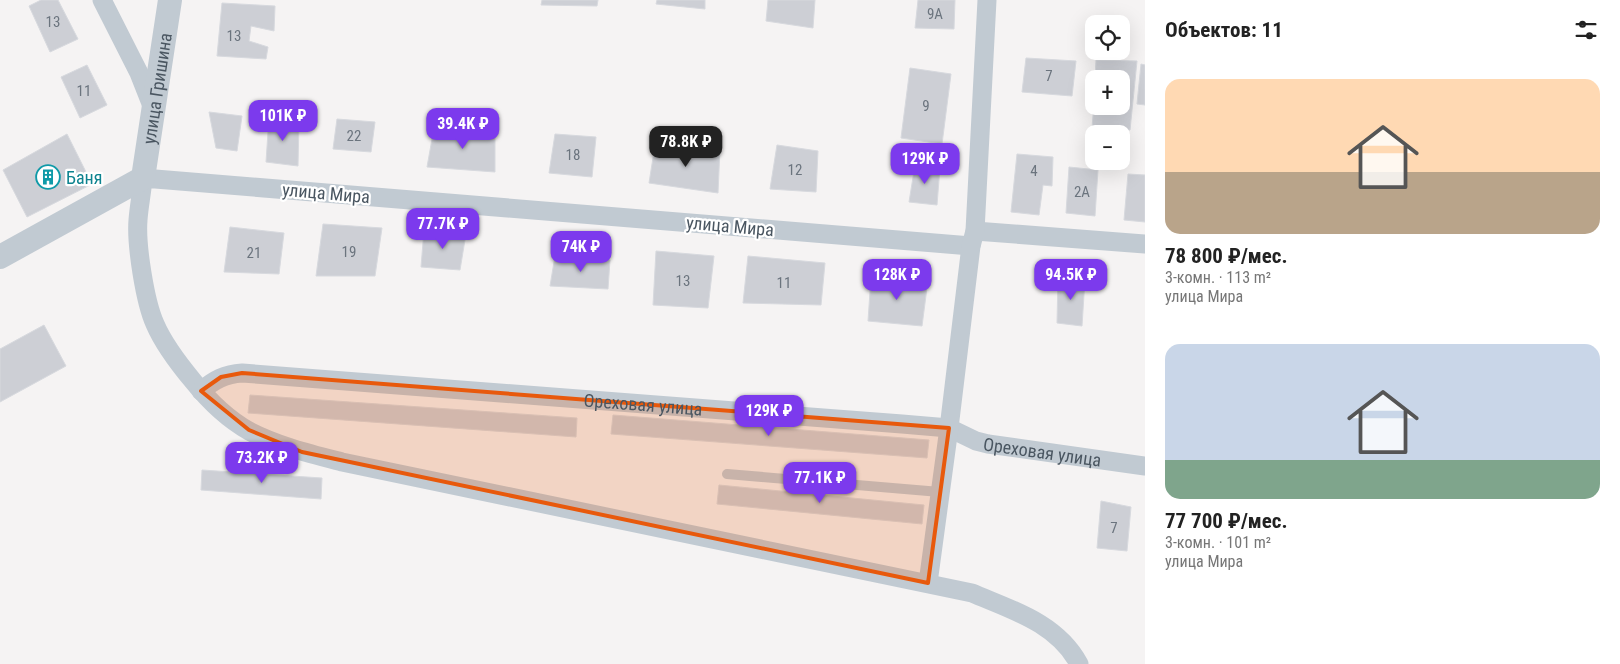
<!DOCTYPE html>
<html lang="ru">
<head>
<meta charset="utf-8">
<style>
  body { margin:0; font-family:"Roboto Condensed",sans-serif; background:#f6f6f6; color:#222; height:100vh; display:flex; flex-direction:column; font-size:19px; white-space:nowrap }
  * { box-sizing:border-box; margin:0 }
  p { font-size:16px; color:#767676 }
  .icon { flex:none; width:28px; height:28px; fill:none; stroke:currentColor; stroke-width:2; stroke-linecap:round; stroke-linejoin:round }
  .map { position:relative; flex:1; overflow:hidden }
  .drawer { display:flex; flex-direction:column; background:#fff; width:475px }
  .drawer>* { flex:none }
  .buttons { position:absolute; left:1085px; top:15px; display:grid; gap:10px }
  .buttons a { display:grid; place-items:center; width:45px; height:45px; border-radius:10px; background:#fff; box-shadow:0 5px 20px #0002; font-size:25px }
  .price { position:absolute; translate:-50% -42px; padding:0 11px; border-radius:10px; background:#7c3aed; color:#fff; font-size:16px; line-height:32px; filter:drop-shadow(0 1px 2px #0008) }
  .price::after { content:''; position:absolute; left:50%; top:30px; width:15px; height:11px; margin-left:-8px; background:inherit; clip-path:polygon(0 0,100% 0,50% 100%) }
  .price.on { background:#222; color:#fff }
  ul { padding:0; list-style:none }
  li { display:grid; align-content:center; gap:10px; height:265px; padding:0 20px }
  li span { display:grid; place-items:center; height:155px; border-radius:15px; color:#555 }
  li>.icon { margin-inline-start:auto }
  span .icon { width:90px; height:90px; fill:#fffc; stroke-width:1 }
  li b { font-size:21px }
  h2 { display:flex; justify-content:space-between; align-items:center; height:60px; padding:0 20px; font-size:21px }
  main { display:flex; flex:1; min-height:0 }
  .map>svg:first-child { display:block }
  .building { fill:#cdcfd5; stroke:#d7d9de }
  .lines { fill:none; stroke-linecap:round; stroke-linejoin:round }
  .service { stroke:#c1cad2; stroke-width:10 }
  .minor { stroke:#c1cad2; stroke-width:19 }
  .tertiary { stroke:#c1cad2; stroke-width:24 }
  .marked { fill:#e8590c; fill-opacity:0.2; stroke:#e8590c; stroke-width:4; stroke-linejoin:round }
  .labels { text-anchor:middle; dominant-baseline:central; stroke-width:4.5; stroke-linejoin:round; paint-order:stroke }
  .number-label { font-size:15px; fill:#6b747e }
  .street-label { font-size:18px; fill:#4a5661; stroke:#fff }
  .culture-label { font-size:18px; fill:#0d838f; stroke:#fff; text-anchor:start }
</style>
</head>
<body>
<main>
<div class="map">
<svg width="1145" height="664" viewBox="0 0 1145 664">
  <rect width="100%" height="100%" fill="#f5f3f3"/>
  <g class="building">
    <polygon points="41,0 58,0 78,39 50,52 29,6"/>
    <polygon points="542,0 598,0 597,6 541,5"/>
    <polygon points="657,0 705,0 705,9 656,4"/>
    <polygon points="768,0 815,0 813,28 766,21"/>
    <polygon points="918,0 955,0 954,29 915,28"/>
    <polygon points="222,3 275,6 274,31 251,26 249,41 268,47 266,59 217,56"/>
    <polygon points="1026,58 1076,61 1072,96 1022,92"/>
    <polygon points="1096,60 1137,61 1130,130 1092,128 1094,103 1094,106 1121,106 1121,79 1095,79"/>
    <polygon points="1141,64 1145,65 1145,105 1137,104"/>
    <polygon points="87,65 107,105 80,118 61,77"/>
    <polygon points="910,68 951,74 942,144 901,138"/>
    <polygon points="209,112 242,116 237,151 216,148"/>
    <polygon points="269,117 299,120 298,166 266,162"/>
    <polygon points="337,119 375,122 371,152 333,149"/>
    <polygon points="434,128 495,132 495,172 427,167"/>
    <polygon points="67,134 92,184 27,217 3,170"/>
    <polygon points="555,134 596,137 592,177 549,173"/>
    <polygon points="655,145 720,148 718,193 649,183"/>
    <polygon points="777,145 818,151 816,192 770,189"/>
    <polygon points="1017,154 1053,157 1052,186 1043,185 1039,215 1011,212"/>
    <polygon points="915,165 940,167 937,205 909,202"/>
    <polygon points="1069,167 1098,170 1095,216 1066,213"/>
    <polygon points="1128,174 1145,175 1145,222 1124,220"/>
    <polygon points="323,224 382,228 375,276 316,276"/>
    <polygon points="230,227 284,233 279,274 224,272"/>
    <polygon points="424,230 466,234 460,270 421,267"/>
    <polygon points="656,251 714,256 708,308 653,305"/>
    <polygon points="555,256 610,260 608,289 550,286"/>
    <polygon points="748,256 825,263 821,305 743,303"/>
    <polygon points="871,277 928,280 922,326 868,321"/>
    <polygon points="1058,278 1085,279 1082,326 1057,323"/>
    <polygon points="44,325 66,366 0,402 0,349"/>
    <polygon points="250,395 577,418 576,437 248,413"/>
    <polygon points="613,415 929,440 927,458 611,434"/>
    <polygon points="202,470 322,478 321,499 201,490"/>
    <polygon points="719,485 924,505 922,524 717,504"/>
    <polygon points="1101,501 1131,507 1127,551 1097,548"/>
  </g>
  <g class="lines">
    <polyline class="service" points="727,474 940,492"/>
    <g class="minor">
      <polyline points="102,0 139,73 154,111"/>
      <polyline points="975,231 1145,244"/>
      <path d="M971 246 143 178C142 192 139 206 138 220 136 245 145 302 155 324 164 345 178 363 193 381 209 401 226 418 249 431 278 446 311 454 342 462L972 593C1012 610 1057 623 1079 664"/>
      <path id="s1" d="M201 391C214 380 225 374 242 373L902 424 949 428 976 441 988 444 1145 466"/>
      <polyline points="928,583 949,428 971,246 975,231 987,0"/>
    </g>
    <path class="tertiary" id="s2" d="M0 257 143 178 170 0"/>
  </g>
  <path class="marked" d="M242 373 949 428 928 583 302 452 249 430 201 391 221 377Z"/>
  <defs>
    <g id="building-ring" transform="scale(1.25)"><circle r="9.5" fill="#fff" stroke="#0f9aa8" stroke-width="1.5"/><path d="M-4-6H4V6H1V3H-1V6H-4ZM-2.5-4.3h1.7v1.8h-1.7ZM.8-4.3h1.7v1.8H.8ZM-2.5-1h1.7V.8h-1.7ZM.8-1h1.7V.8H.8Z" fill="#0f9aa8"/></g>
  </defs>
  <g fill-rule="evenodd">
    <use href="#building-ring" x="48" y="177"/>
  </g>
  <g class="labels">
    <g class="number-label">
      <text x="935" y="14">9А</text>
      <text x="53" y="22">13</text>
      <text x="234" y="36">13</text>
      <text x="1049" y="76">7</text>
      <text x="84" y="91">11</text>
      <text x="926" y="106">9</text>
      <text x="354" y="136">22</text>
      <text x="573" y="155">18</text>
      <text x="795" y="170">12</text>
      <text x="1034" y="171">4</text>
      <text x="1082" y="192">2А</text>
      <text x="349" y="252">19</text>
      <text x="254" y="253">21</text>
      <text x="683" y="281">13</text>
      <text x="784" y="283">11</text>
      <text x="1114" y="528">7</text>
    </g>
    <g class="street-label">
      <text stroke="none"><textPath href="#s2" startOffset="254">улица Гришина</textPath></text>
      <text transform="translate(326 193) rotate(5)">улица Мира</text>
      <text transform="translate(730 226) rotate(5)">улица Мира</text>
      <text stroke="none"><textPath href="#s1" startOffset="448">Ореховая улица</textPath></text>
      <text stroke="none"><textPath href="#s1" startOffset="852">Ореховая улица</textPath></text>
    </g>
    <g class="culture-label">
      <text x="66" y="177">Баня</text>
    </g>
  </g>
</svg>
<div class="buttons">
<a><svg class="icon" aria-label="locate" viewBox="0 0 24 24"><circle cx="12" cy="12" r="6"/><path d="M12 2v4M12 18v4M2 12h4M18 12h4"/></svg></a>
<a>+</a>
<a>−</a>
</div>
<b class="price" style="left:283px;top:142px">101K ₽</b>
<b class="price" style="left:463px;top:150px">39.4K ₽</b>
<b class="price on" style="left:686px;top:168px">78.8K ₽</b>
<b class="price" style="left:925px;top:185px">129K ₽</b>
<b class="price" style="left:443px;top:250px">77.7K ₽</b>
<b class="price" style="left:581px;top:273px">74K ₽</b>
<b class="price" style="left:897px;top:301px">128K ₽</b>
<b class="price" style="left:1071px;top:301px">94.5K ₽</b>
<b class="price" style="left:769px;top:437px">129K ₽</b>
<b class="price" style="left:262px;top:484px">73.2K ₽</b>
<b class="price" style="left:820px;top:504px">77.1K ₽</b>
</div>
<section class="drawer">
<h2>Объектов: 11<svg class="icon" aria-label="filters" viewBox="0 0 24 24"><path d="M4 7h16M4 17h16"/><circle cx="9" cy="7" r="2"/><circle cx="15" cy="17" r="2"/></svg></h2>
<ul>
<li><span style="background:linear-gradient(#ffd9b3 60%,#b9a48a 0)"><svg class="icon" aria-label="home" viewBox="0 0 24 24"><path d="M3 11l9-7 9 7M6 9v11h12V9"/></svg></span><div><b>78 800 ₽/мес.</b><p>3-комн. · 113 m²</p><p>улица Мира</p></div></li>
<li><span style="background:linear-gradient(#c9d6e8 75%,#7fa58c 0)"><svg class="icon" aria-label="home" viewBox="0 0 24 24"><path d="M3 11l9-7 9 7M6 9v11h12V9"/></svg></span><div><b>77 700 ₽/мес.</b><p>3-комн. · 101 m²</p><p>улица Мира</p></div></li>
</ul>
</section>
</main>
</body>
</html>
